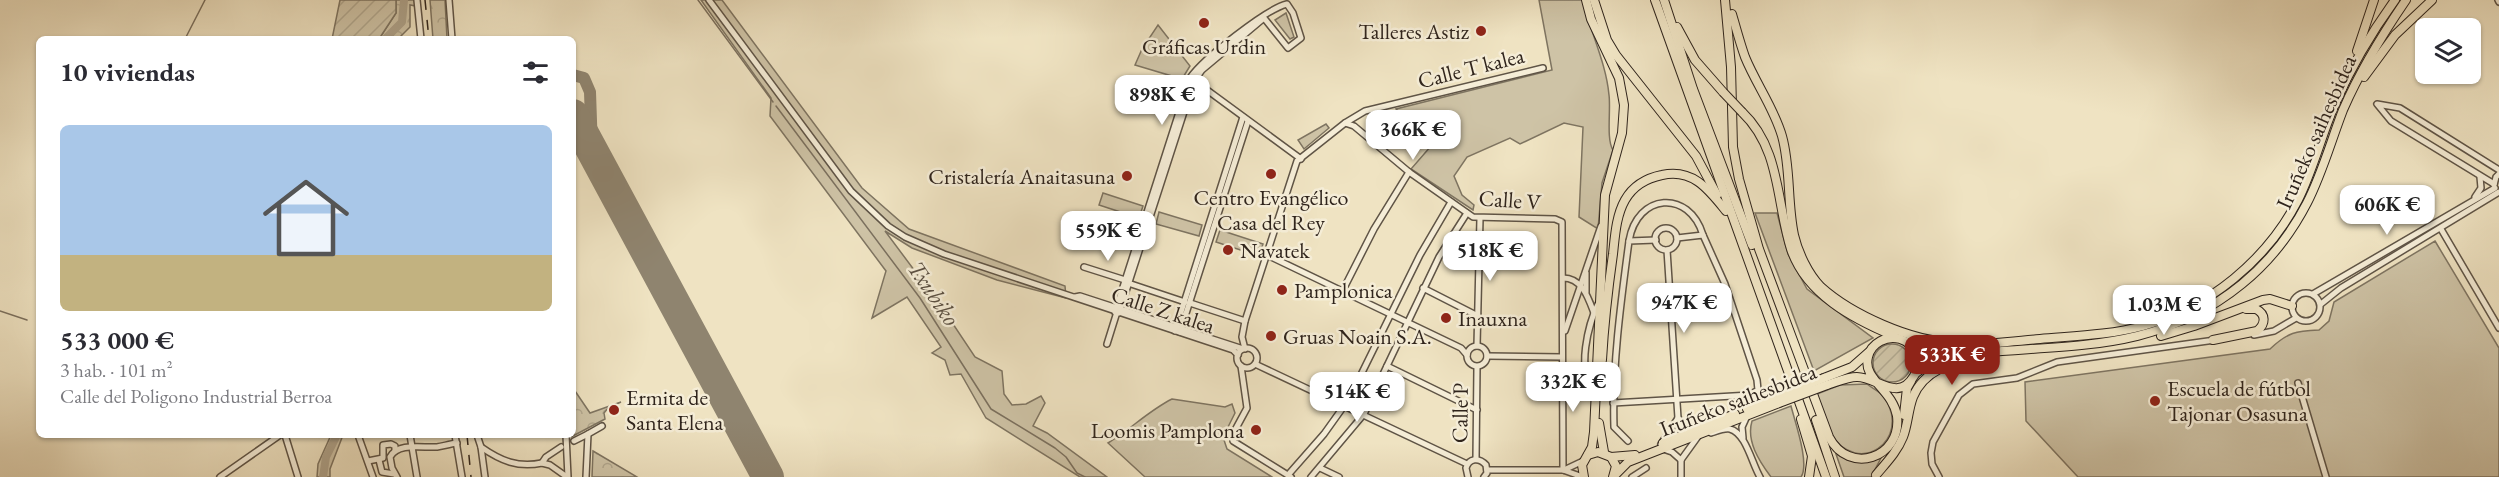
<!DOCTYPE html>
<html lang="es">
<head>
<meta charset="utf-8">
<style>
  body { margin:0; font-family:"EB Garamond",serif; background:#f7f7f7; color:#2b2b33; height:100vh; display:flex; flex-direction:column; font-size:22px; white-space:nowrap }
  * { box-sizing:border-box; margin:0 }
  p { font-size:20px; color:#7c7c81 }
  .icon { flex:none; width:33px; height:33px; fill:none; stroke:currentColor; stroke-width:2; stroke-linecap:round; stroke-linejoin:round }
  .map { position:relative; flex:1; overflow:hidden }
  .sheet { position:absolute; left:36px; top:36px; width:540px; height:402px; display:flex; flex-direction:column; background:#fff; border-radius:9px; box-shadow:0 2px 4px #0004 }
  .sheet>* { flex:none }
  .controls { position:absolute; left:2415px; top:18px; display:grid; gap:12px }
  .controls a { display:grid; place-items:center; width:66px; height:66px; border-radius:9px; background:#fff; box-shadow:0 2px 4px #0004; font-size:30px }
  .price { position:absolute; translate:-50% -51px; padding:0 14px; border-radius:12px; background:#fff; color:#222; font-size:20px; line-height:39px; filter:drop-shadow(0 2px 3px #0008) }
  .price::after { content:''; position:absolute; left:50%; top:36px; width:18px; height:14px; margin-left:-9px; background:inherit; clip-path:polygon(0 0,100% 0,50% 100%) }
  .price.active { background:#8f2418; color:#fff }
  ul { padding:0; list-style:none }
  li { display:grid; align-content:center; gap:12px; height:318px; padding:0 24px }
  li+li { border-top:2px solid #e1e1e2 }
  li span { display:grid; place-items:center; height:186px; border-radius:9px; color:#555 }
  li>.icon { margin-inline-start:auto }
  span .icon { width:108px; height:108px; fill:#fffc; stroke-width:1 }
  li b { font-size:26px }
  h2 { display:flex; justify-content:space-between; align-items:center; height:72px; padding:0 24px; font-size:26px }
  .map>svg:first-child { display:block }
  .grass { fill:#cec3a6; stroke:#7e7461; stroke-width:1.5 }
  .forest { fill:url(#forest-crowns); stroke:#7e7461; stroke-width:1.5 }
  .garden { fill:url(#garden-furrows); stroke:#7e7461; stroke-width:1.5 }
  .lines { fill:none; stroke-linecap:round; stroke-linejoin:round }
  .stream { stroke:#7b705e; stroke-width:1.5 }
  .river { stroke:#aea28a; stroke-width:8 }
  .taxiway { stroke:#8f846f; stroke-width:12 }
  .runway { stroke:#8f846f; stroke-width:32 }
  .minor-casing { stroke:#5f5446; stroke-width:8 }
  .highway-casing { stroke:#2f241c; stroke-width:10 }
  .minor { stroke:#f5edd7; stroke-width:5 }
  .highway { stroke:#efe3c2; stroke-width:8 }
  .rail { stroke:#2f241c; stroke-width:1.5; stroke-dasharray:10 10; stroke-linecap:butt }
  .highway-bridge-casing { stroke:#2f241c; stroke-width:10; stroke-linecap:butt }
  .highway-bridge { stroke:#efe3c2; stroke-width:8 }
  .poi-dot { fill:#8f2418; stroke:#f5edd7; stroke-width:2 }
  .labels { text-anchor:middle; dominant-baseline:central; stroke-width:5; stroke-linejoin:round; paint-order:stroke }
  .poi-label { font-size:22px; fill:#2f241c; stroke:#f5edd7; text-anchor:start }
  .street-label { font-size:22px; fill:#2f241c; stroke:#f5edd7 }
  .water-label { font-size:24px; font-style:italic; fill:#5b5042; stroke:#f5edd7 }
</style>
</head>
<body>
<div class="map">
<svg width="2499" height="477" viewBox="0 0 2499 477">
  <defs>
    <pattern id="forest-crowns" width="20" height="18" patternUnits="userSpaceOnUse" patternTransform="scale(1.5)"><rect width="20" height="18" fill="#cec3a6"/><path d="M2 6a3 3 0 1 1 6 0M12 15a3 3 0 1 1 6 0" fill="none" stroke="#b1a78e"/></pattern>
    <pattern id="garden-furrows" width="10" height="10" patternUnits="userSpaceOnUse" patternTransform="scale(1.5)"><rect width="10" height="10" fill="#cec3a6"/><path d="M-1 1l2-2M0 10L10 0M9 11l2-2" fill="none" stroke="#b1a78e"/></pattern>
  </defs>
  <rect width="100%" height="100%" fill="#efe3c2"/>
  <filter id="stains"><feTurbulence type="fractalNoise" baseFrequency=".00333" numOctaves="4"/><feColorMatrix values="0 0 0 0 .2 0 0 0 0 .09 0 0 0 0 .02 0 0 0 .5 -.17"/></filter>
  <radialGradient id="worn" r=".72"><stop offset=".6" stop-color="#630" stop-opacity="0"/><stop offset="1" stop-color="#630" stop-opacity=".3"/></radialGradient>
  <g class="grass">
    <polygon points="701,0 722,0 862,188 909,229 1065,286 1066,298 997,280 912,248 885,231 941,306 975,357 1002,371 1004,394 1012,405 1026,404 1041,396 1045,403 1033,426 1047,433 1107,477 1080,477 986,418 961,374 950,375 945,360 932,353 941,347 907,297 872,318 886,271 770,116 771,98"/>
    <path d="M1539 0H1583C1590 32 1606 62 1609 95 1611 109 1606 140 1613 150L1602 183 1598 229 1579 217 1583 127 1564 123 1520 144 1510 138 1467 157 1454 176 1462 195 1474 205 1473 210 1411 169 1431 146 1396 109 1552 70Z"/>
    <polygon points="1286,13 1294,37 1290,39 1275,20"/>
    <polygon points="1158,25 1190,66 1182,79 1135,65 1142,49"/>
    <polygon points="1326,124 1329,128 1304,149 1298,140"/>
    <polygon points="1103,193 1143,206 1139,218 1099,205"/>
    <polygon points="1159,212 1202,225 1199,236 1156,224"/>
    <polygon points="1755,213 1777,213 1788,254 1807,289 1873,338 1814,371"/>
    <polygon points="1220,230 1263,244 1259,256 1216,242"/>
    <path d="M2435 241 2499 348V477H2078L2026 421 2025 382 2270 349C2288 332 2296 331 2319 330L2329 321 2334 302Z"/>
    <path d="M1867 384C1872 388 1881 392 1885 398 1912 442 1857 477 1831 434 1824 423 1821 407 1817 394L1840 385Z"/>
    <path d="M1172 399 1225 407 1232 404 1235 413 1223 437 1227 449 1272 477H1145L1108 443C1130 430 1148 411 1172 399Z"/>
    <path d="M1791 406C1795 422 1810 464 1801 477H1771C1759 461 1746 441 1752 421Z"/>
    <path d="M1836 454C1851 462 1865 463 1881 458L1871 477H1844Z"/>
  </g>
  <g class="forest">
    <polygon points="396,0 416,0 416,6 410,5 410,27 398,39 379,39 396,13"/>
    <polygon points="430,0 445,0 447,39 433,39"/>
    <polygon points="573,388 590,413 621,402 608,408 604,413 605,419 571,437 573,435"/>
    <polygon points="331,435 343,435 330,469 330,477 317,477 318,464"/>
    <polygon points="593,451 637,477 592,477"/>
  </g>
  <g class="garden">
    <polygon points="340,0 396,0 396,13 379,39 332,39"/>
    <circle cx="1892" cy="363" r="19"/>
  </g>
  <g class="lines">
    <g class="stream">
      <polyline points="698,0 773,102"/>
      <polyline points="185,39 205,0"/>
      <polyline points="776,106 920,298 991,409 1055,448 1066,457 1077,473 1085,477"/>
      <polyline points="0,311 27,320"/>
    </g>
    <g class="river">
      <polyline points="385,39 402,22 404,0"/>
      <polyline points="323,477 326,457 337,435"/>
    </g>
    <g class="taxiway">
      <polyline points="573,75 584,78 590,92 592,150"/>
      <polyline points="573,115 574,116"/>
    </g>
    <polyline class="runway" points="573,115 768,477"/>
    <g class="minor-casing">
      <g id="minor">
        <polyline points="417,0 421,39"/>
        <polyline points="449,0 452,39"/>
        <polyline points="709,0 851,191 888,226 905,237 944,254 1233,350 1238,355"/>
        <polyline points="2498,0 2499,2"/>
        <polyline points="1192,79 1301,159"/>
        <polyline points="1345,123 1354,126 1409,172 1473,217 1555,219 1562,222 1563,470"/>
        <polyline points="2494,184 2391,121 2377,104 2400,108 2499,170"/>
        <polyline points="2494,185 2496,177 2499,174"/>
        <polyline points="2475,197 2481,188 2480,177"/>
        <circle cx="1666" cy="239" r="11"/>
        <polyline points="2441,229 2499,328"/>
        <path d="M1629 241C1637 193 1689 189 1703 235"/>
        <polyline points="1667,250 1678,418"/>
        <polyline points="1267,255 1461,348 1467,355"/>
        <polyline points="1084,267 1125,280"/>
        <path d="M1563 278C1582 278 1588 297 1594 313"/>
        <polyline points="1128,283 1185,302"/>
        <polyline points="1423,288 1478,316"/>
        <polyline points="1343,290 1374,229 1409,172"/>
        <polyline points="1586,292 1586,273"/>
        <circle cx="2306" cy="307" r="14"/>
        <polyline points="2313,294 2495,188"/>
        <polyline points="1075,297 1080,296 1243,349"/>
        <polyline points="1190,303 1245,321"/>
        <polyline points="2321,304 2341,288 2499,192"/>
        <path d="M1115 312 1190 78C1203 59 1266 9 1287 4L1293 13 1301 38 1288 48 1264 18 1202 70 1194 81 1119 313"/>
        <polyline points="1175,331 1243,117"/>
        <polyline points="1565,331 1601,226"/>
        <polyline points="1180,332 1248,121"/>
        <polyline points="2254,335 2274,331 2296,318"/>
        <polyline points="1107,344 1117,312"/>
        <circle cx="1477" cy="356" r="10"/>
        <polyline points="1477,346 1480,218"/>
        <circle cx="1247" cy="358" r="10"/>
        <polyline points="1245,349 1242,337 1245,321 1297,161 1345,123 1365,111 1543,68"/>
        <polyline points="1487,356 1562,357"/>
        <polyline points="1255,364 1467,464"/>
        <polyline points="1241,366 1247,408 1234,432 1233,441 1291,477"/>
        <polyline points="1387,366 1477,410"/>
        <polyline points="2298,383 2326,477"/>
        <path d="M1562 398 1584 394 1595 386C1575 374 1589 322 1598 304"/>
        <polyline points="1613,403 1750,395 1758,390 1757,380 1725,284 1703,235 1677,238"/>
        <path d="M1711 433C1717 431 1724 428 1730 429 1746 433 1752 464 1760 477"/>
        <polyline points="285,435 298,477"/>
        <polyline points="358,435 373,477"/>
        <polyline points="410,435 417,477"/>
        <polyline points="455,435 462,477"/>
        <path d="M477 435 481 447C501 461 518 468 542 463"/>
        <polyline points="566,435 568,477"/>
        <polyline points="1743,438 1742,427 1747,416"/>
        <polyline points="574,441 588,434"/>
        <path d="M1628 441 1614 427C1612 367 1621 301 1629 241L1656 240"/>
        <polyline points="1661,444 1678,418 1686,427 1693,429"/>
        <polyline points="481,447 485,477"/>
        <polyline points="561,447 546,457 542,463 550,465 567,477"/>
        <polyline points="1663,449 1672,452 1681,460 1699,435"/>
        <polyline points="1476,459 1477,367"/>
        <polyline points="379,460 382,472 394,474"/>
        <polyline points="1681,460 1681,477"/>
        <polyline points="368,461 383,458 383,445 391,444 395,446 395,451"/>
        <polyline points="1320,468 1339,477"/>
        <polyline points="1487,470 1563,470 1583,477"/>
        <polyline points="1564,470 1583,461"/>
        <polyline points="1288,475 1324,434 1349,399 1420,255 1451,202"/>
        <polyline points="220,477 280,435"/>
        <path d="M397 477 392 468 390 457C398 442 423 448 437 447 443 446 450 444 457 443"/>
        <polyline points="586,477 588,434 602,426"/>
        <polyline points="1311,477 1364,414 1439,257 1467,213"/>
        <path d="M1468 477 1466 468C1469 458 1479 457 1486 465L1487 473 1484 477"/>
        <polyline points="1632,477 1646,468"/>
        <polyline points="1939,477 1932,464 1931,453 1933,442 1959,395 1973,384 2017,378 2057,362 2215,340"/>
      </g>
    </g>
    <g class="highway-casing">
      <g id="highway">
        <polyline points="1594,0 1607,40 1616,55 1696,156 1717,195"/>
        <polyline points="1655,0 1826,477"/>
        <polyline points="1664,0 1693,89 1752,245"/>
        <path d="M1725 0 1731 67 1733 147 1739 179 1759 249 1829 437C1849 476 1902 458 1897 416 1893 390 1862 379 1868 357 1871 343 1887 335 1900 339 1907 341 1913 347 1916 354 1919 361 1918 369 1914 376 1898 403 1877 377 1857 377 1847 377 1837 382 1827 385"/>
        <path d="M1732 14C1736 28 1740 43 1745 57 1756 84 1774 108 1782 136 1791 168 1787 202 1794 235 1798 252 1808 274 1821 287 1851 314 1912 342 1953 342"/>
        <polyline points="1677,27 1695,60 1723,92"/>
        <polyline points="2357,51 2374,0"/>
        <polyline points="2364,77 2395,35 2432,0"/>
        <path d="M1742 112C1781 149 1776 202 1791 249 1806 294 1853 319 1894 336"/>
        <polyline points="2161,336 2194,326 2263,300 2270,299 2292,306"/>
        <path d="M2213 340 2257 331C2266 324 2266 314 2256 309H2246"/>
        <path d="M1911 344 1935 348C1970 346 2005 342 2040 339 2074 336 2110 335 2143 326 2209 308 2267 260 2298 200 2313 170 2321 137 2334 106 2350 69 2371 33 2395 0"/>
        <path d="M1602 360C1604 324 1608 289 1613 254 1615 236 1616 216 1625 200 1633 186 1647 178 1662 175 1693 168 1709 190 1726 211"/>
        <path d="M1916 373 1932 361 1944 357C2053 341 2149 360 2242 284 2269 262 2291 234 2307 203 2322 174 2331 141 2343 110 2360 71 2382 35 2406 0"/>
        <polyline points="1824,378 1852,367 1869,352"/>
        <polyline points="1747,409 1777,397"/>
        <polyline points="1904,415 1907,388 1911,381"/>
        <polyline points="1801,419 1812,456 1809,477"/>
        <polyline points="1816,420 1835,477"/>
        <polyline points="1599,423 1604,452"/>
        <polyline points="1663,443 1735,414"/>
        <polyline points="1588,455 1598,452 1611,457 1616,466 1613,477"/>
        <polyline points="1611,457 1635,455"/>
        <path d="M1876 475C1886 463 1897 452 1903 437 1908 424 1908 410 1913 397 1924 370 1952 362 1977 358"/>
        <polyline points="1614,476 1628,462 1779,403"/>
        <polyline points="1584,477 1582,465 1592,447 1594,432 1605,195 1622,133 1624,105 1619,78 1591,19 1586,0"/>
      </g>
    </g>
    <use href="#minor" class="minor"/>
    <use href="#highway" class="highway"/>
    <g class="rail">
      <polyline points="425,0 429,39"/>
      <polyline points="467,435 471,477"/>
    </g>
    <g class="highway-bridge-casing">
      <g id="highway-bridge">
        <polyline points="1723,92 1742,112"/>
        <polyline points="1777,397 1824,378"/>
        <polyline points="1779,403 1827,385"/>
      </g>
    </g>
    <use href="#highway-bridge" class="highway-bridge"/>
  </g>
  <g class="poi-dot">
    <circle cx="1204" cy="23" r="6"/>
    <circle cx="1481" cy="31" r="6"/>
    <circle cx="1271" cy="174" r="6"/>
    <circle cx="1127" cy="176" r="6"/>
    <circle cx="1228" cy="250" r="6"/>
    <circle cx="1282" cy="290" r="6"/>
    <circle cx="1446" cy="318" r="6"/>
    <circle cx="1271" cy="336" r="6"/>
    <circle cx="2155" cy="401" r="6"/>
    <circle cx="614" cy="410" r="6"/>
    <circle cx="1256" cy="430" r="6"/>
  </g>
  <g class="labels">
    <g class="poi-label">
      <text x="1469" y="31" text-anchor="end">Talleres Astiz</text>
      <text x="1204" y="46" text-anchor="middle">Gráficas Urdin</text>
      <text x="1115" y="176" text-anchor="end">Cristalería Anaitasuna</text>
      <text x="1271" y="197" text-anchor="middle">Centro Evangélico<tspan x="1271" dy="25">Casa del Rey</tspan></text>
      <text x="1240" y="250">Navatek</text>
      <text x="1294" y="290">Pamplonica</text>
      <text x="1458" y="318">Inauxna</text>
      <text x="1283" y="336">Gruas Noain S.A.</text>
      <text x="2167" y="388">Escuela de fútbol<tspan x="2167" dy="25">Tajonar Osasuna</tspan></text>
      <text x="626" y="397">Ermita de<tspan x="626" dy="25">Santa Elena</tspan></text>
      <text x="1244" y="430" text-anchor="end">Loomis Pamplona</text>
    </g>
    <g class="street-label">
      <text transform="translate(1471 68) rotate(-14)">Calle T kalea</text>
      <text transform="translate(2316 132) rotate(-66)">Iruñeko saihesbidea</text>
      <text transform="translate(1510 200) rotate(4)">Calle V</text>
      <text transform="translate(1163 310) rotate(18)">Calle Z kalea</text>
      <text transform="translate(1738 400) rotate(-21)">Iruñeko saihesbidea</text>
      <text transform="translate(1460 413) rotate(-89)">Calle P</text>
    </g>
    <g class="water-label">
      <text transform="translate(934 293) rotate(56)">Txubiko</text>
    </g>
  </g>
  <rect width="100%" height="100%" filter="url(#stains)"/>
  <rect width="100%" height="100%" fill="url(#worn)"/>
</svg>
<div class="controls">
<a><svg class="icon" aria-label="layers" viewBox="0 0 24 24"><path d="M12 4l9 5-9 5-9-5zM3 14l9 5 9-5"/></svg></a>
</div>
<b class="price" style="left:1162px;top:126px">898K €</b>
<b class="price" style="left:1413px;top:161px">366K €</b>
<b class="price" style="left:2387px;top:236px">606K €</b>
<b class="price" style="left:1108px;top:262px">559K €</b>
<b class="price" style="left:1490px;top:282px">518K €</b>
<b class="price" style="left:1684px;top:334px">947K €</b>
<b class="price" style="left:2164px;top:336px">1.03M €</b>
<b class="price active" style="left:1952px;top:386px">533K €</b>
<b class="price" style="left:1573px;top:413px">332K €</b>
<b class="price" style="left:1357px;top:423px">514K €</b>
<section class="sheet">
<h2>10 viviendas<svg class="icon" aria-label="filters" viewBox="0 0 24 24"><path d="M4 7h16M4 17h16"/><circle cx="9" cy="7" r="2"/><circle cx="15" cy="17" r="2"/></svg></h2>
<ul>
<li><span style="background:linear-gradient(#a9c7e8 70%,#c2b280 0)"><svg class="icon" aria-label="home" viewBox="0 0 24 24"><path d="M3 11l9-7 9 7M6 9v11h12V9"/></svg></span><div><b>533 000 €</b><p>3 hab. · 101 m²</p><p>Calle del Poligono Industrial Berroa</p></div></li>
</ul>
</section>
</div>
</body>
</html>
